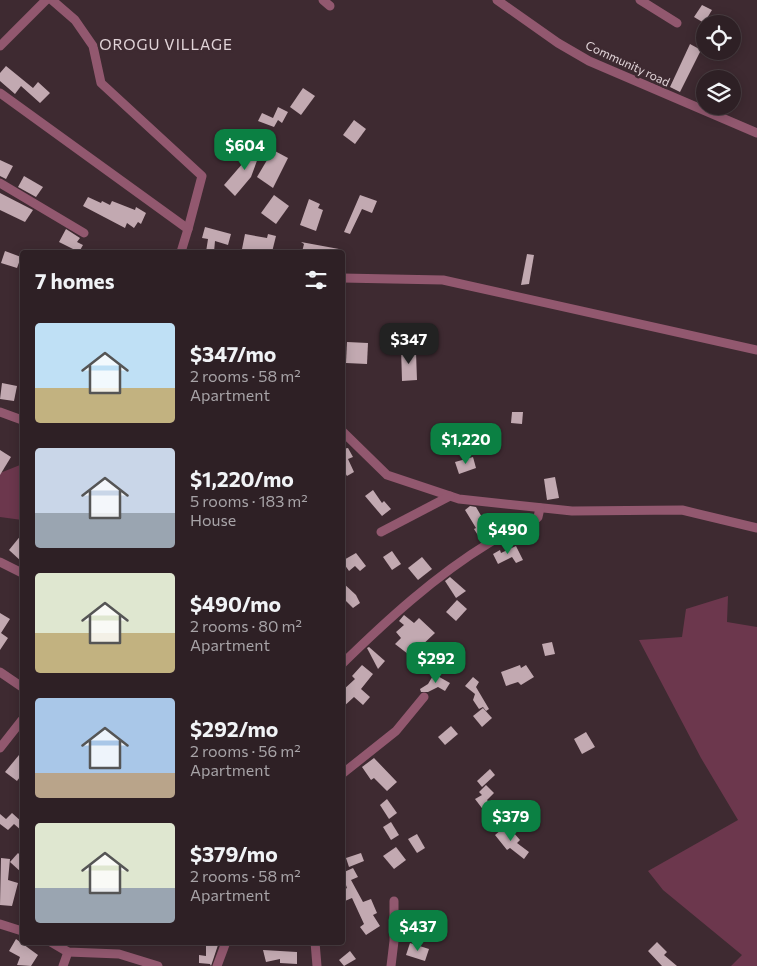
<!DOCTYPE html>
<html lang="en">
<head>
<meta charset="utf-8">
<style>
  body { margin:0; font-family:Commissioner,sans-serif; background:#3a2d32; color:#f1f3f6; height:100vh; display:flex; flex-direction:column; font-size:19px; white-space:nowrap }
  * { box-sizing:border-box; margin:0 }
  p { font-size:16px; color:#a7a3a7 }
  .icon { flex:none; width:28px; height:28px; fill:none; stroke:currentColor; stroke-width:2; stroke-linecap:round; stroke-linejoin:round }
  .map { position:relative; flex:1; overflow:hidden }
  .drawer { position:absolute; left:20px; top:250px; width:325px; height:695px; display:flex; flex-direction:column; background:#2e2025; border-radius:5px; box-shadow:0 2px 12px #0003,0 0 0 1px #493e42 }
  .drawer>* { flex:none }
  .fabs { position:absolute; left:696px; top:15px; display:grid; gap:10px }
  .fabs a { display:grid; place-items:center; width:45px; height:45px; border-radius:50%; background:#2e2025; box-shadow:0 2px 12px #0003,0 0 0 1px #493e42; font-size:25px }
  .price { position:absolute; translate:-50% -42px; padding:0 11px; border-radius:10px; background:#0b8043; color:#fff; font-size:16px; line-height:32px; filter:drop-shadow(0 1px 2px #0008) }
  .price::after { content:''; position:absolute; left:50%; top:30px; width:15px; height:11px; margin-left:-8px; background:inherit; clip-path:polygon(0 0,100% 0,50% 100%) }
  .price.selected { background:#222; color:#fff }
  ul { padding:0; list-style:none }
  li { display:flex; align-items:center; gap:15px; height:125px; padding:0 15px }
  li span { display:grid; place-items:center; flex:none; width:140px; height:100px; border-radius:5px; color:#555 }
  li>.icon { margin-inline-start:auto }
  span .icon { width:60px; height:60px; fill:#fffc; stroke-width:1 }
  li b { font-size:21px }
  h2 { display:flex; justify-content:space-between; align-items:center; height:60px; padding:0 15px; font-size:21px }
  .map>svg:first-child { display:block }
  .green { fill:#6c374d }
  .building { fill:#c2a9b1 }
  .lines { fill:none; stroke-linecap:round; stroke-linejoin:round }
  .street { stroke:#92586f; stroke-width:9 }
  .labels { text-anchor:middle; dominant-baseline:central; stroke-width:5; stroke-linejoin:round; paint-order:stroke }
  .street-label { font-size:12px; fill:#e2d5d9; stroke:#3e2a31 }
  .quarter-label { font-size:15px; letter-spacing:1px; fill:#e2d5d9; stroke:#3e2a31 }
</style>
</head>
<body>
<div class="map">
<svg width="757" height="966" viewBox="0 0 757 966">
  <rect width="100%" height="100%" fill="#3e2a31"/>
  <g class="green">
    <polygon points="20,465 22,467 22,520 0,517 0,473"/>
    <polygon points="728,596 727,622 757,627 757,966 731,966 742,955 663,890 648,871 738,820 701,758 639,640 682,637 686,609"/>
  </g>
  <g class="building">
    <polygon points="702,5 712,10 704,23 694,17"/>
    <polygon points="690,44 701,50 680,92 670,87"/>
    <polygon points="6,66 33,88 38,82 50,93 40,103 21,86 15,94 0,81 0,73"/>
    <polygon points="303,88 315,96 301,115 290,107"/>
    <polygon points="278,107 288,112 282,123 278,120 274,127 258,121 262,113 273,118"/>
    <polygon points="354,120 366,129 355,144 343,135"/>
    <polygon points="265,139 251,177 235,196 224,185 256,148 252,146 254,140 261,143"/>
    <polygon points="273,150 288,158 273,188 257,177"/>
    <polygon points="0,160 13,166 6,179 0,176"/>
    <polygon points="24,176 43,187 36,197 18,187"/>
    <polygon points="0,193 33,210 25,222 0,210"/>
    <polygon points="274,195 289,206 276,224 261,213"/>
    <polygon points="360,195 377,201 372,213 362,209 350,234 344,232"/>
    <polygon points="88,197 101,203 102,201 110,205 112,201 135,210 136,207 146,213 141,224 138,222 134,228 127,223 125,228 83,206"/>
    <polygon points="309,199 320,204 318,208 323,210 316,231 300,225"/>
    <polygon points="205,227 231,234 228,245 215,241 214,252 206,252 208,239 202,238"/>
    <polygon points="66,229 80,238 77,242 83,245 79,252 59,242"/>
    <polygon points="245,234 267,238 268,234 276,236 272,252 242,249"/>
    <polygon points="301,242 339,249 339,252 302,252 304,244"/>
    <polygon points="5,251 21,257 17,268 1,263"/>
    <polygon points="527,254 534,255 529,284 521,285"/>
    <polygon points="347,342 368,343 367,364 346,363"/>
    <polygon points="401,347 410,347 410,352 416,352 417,380 402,381"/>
    <polygon points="2,383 17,386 14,401 0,399"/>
    <polygon points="512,412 523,412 522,424 511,423"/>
    <polygon points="348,448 353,457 348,459 354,472 347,476 342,468 342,449"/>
    <polygon points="0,450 11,457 0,475"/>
    <polygon points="473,457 476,468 459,474 455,462"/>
    <polygon points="555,477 559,498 547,500 544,479"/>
    <polygon points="373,490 382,503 384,501 391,509 382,516 365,496"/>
    <polygon points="470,506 476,507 490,531 479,537 474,529 476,528 465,510"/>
    <polygon points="22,534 22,562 9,550"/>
    <polygon points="516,546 523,560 516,563 512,557 498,564 493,554 500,550 501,553"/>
    <polygon points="392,551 401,564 392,570 383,557"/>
    <polygon points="356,553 366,566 360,571 355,566 349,571 342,561"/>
    <polygon points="422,557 432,569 418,580 408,568"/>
    <polygon points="450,577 466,591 456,598 445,581"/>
    <polygon points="342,582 356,595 360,603 353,608 342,597"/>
    <polygon points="457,600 467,609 456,621 446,612"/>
    <polygon points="0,613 10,619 1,633 8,638 0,650"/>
    <polygon points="404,615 414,623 419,618 435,633 420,647 424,650 417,661 395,644 401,638 396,632 404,625 399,621"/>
    <polygon points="552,642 555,654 545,656 542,644"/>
    <polygon points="369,647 385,661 378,669 367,648"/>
    <polygon points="362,665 373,674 361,689 370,697 363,705 354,697 342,708 342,691 355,679 352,676"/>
    <polygon points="520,665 521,668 526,665 534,677 521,685 518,682 506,686 501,672"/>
    <polygon points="434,674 450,683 445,691 438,687 428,692 421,692 420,689 428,684"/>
    <polygon points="473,677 479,682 476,687 489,709 486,711 483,707 479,709 473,700 475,694 465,686"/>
    <polygon points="483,708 492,718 482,727 473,716"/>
    <polygon points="451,726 458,734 445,745 438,737"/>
    <polygon points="586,732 595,747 582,754 574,739"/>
    <polygon points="19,755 22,758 22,774 17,781 5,772"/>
    <polygon points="374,758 397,782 387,791 374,778 371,780 362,767"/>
    <polygon points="490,769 495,775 482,787 477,781"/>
    <polygon points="486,785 494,793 487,800 498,815 491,820 475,799 482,795 479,792"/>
    <polygon points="387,799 397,813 389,819 380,805"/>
    <polygon points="12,813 22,822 22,831 14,824 8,830 0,824 0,814 6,819"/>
    <polygon points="391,822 399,835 391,840 383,827"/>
    <polygon points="507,825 520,840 517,843 529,852 524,859 510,848 507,850 495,835"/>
    <polygon points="417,834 425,848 417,853 408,839"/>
    <polygon points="396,847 406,860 394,869 383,856"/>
    <polygon points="18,853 22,857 22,873 10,862"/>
    <polygon points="361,853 364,861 349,867 346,858"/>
    <polygon points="1,858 10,859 8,880 18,883 12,906 0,905"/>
    <polygon points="353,868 358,877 351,880 363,902 371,899 377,913 373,915 380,926 366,935 360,927 364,924 352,898 345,901 342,897 342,891 347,888 342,873"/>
    <polygon points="16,939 38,955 31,966 17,965 20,957 9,951"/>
    <polygon points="206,942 219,942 211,966 210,964 199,963 199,955 206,956"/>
    <polygon points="657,942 667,952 664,955 677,966 662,966 648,951"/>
    <polygon points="410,943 429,949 425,961 406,955"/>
    <polygon points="263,950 297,952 297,964 280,963 280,959 266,962"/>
    <polygon points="350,951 356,959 344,966 339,960"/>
  </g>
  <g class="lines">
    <g class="street">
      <polyline points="52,0 75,20 93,46 101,83 202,176 188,229"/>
      <polyline points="323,0 330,6"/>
      <polyline points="497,0 558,43 589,61 757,133"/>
      <polyline points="640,0 677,23"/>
      <polyline points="0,46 46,0"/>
      <polyline points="0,93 188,229 181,252"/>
      <polyline points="0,183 84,233"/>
      <polyline points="342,278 443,280 757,350"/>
      <polyline points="0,412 22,420"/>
      <polyline points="342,431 387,475 459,499 572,511 682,510 757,528"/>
      <polyline points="381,532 450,496"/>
      <polyline points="0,562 22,573"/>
      <path d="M342 664C387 620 435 576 489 543 503 534 519 528 534 521L538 517 540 508"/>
      <polyline points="0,672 22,687"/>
      <polyline points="0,748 22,720"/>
      <polyline points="342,774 396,731 424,697"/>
      <polyline points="0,924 22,931"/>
      <polyline points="51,942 68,952 119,954 158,966"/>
      <polyline points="315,942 317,966"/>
      <polyline points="63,966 68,952"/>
      <polyline points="217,966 226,942"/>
      <polyline points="391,966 394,941 394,901"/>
    </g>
  </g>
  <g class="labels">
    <g class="street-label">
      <text transform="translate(628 63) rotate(25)">Community road</text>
    </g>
    <g class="quarter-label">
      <text x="166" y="44">OROGU VILLAGE</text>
    </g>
  </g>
</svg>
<div class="fabs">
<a><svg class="icon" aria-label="locate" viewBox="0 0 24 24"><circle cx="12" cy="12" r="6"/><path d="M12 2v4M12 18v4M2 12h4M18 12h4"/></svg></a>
<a><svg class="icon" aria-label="layers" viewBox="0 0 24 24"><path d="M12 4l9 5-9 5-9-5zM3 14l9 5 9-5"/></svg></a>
</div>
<b class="price" style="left:245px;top:171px">$604</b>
<b class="price selected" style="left:409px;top:365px">$347</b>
<b class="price" style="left:466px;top:465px">$1,220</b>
<b class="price" style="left:508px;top:555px">$490</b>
<b class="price" style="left:436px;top:684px">$292</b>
<b class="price" style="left:511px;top:842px">$379</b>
<b class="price" style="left:418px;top:952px">$437</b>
<section class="drawer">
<h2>7 homes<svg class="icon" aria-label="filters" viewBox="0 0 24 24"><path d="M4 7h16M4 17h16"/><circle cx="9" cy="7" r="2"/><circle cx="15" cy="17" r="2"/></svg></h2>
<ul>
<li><span style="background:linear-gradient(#bfe0f5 65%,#c2b280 0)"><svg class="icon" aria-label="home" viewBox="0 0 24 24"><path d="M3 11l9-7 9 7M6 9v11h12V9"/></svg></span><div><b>$347/mo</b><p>2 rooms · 58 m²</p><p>Apartment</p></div></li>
<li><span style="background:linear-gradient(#c9d6e8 65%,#9aa5b1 0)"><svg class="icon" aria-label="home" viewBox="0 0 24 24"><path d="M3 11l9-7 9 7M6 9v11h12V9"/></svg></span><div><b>$1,220/mo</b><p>5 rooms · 183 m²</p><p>House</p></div></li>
<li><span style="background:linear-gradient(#dfe7d0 60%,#c2b280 0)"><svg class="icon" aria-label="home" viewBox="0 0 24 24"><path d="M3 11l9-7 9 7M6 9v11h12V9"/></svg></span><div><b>$490/mo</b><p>2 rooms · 80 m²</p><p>Apartment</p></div></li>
<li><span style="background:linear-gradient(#a9c7e8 75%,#b9a48a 0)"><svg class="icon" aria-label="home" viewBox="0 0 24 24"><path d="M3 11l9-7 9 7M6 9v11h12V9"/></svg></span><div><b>$292/mo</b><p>2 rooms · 56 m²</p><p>Apartment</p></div></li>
<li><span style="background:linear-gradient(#dfe7d0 65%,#9aa5b1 0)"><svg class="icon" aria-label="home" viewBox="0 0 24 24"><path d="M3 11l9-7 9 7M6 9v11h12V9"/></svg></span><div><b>$379/mo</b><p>2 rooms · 58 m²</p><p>Apartment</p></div></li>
</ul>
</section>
</div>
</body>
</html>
